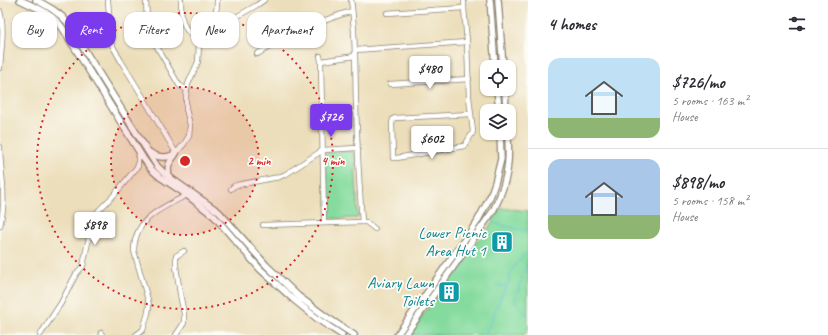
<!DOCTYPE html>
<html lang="en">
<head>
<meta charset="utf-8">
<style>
  body { margin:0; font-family:Caveat,sans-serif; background:#f7f7f7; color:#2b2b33; height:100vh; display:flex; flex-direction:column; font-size:15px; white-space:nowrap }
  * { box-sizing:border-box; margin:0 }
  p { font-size:13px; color:#7c7c81 }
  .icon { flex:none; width:22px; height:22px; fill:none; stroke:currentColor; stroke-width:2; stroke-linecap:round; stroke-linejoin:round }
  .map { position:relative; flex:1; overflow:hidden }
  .panel { display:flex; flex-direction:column; background:#fff; width:300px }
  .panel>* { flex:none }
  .guide { position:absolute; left:12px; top:12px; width:380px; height:36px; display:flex; gap:8px }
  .controls { position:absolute; left:480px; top:60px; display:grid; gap:8px }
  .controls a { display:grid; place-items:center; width:36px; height:36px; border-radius:8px; background:#fff; box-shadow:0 1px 3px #0004; font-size:20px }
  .price { position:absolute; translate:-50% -34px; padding:0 9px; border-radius:4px; background:#fff; color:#222; font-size:13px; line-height:26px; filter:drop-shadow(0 1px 2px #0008) }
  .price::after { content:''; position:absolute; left:50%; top:24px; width:12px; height:9px; margin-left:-6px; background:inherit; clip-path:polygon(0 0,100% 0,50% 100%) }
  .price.on { background:#7c3aed; color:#fff }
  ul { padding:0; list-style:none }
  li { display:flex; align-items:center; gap:12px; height:100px; padding:0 20px }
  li+li { border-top:1px solid #e1e1e2 }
  li span { display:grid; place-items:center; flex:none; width:112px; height:80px; border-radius:12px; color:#555 }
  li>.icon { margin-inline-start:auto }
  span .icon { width:48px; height:48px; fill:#fffc; stroke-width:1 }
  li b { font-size:17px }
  h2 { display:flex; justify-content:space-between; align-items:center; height:48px; padding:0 20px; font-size:17px }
  .tag { padding:0 14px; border-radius:12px; background:#fff; box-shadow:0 1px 3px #0004; font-size:14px; line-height:36px }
  .tag.on { background:#7c3aed; color:#fff }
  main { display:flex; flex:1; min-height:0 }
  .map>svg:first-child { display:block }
  .green { fill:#85db9e; stroke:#588364 }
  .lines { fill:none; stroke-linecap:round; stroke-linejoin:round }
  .stream { stroke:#58bdd6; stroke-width:1 }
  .minor-casing { stroke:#8c8472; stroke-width:6 }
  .major-casing { stroke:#8c8472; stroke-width:8 }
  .minor { stroke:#fff; stroke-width:4.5 }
  .major { stroke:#fff; stroke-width:5.5 }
  .ring { fill:none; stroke:#d62828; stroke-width:2; stroke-dasharray:2 4 }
  .labels { text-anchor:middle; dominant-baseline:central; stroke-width:3.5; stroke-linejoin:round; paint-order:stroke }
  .culture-label { font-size:16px; fill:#0d838f; stroke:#fdfcf7; text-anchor:end }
  .centre { fill:#d62828; stroke:#fdfcf7; stroke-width:2 }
  .ring-label { font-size:12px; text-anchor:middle; font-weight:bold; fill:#d62828; stroke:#fdfcf7; stroke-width:3.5; stroke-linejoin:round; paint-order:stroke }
</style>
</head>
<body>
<main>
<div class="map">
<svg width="528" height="335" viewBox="0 0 528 335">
  <rect width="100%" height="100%" fill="#fdfcf7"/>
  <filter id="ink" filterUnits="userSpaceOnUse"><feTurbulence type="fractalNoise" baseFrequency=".025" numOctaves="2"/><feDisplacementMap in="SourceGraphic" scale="8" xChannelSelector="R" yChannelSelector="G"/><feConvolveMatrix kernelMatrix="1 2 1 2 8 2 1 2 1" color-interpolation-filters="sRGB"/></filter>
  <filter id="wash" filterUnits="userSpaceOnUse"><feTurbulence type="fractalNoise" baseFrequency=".012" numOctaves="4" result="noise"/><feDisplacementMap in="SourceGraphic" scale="16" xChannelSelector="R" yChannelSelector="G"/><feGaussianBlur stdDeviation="0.9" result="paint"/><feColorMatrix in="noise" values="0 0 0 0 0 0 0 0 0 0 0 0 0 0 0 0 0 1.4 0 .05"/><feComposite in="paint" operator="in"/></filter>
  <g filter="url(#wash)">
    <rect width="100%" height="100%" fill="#ecdeba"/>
    <g class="green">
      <polygon points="351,151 355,154 358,218 331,219 328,217 325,154 331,152"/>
      <polygon points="501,208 528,211 528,330 524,335 410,335 424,313 443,291 448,279 459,270 476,242 485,234 492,222"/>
    </g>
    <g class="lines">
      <g class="stream">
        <polyline points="494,223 517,229 528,231"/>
        <polyline points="528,261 519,286 518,291 516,295 515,302 528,316"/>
        <path d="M496 284 500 286H507C509 282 509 278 511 273 514 266 522 257 528 252"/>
        <polyline points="486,335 487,329 492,320 495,310 504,291 507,286"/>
      </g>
    </g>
  </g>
  <g filter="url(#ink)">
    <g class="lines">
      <g class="minor-casing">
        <g id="minor">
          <polyline points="108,0 111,43 121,61 143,97 176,153 184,144 189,136 190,125 186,109 186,96 188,84 198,62 199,44 203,36 257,5 264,0"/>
          <polyline points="146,0 147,21 149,33 179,85 187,90"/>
          <path d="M181 0C181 14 181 25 191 35L203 36"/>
          <path d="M351 0C356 34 355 69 356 103 357 143 359 182 362 222"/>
          <polyline points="464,0 464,8 467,42 469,97 473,132 467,142 464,146 397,158 393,158 392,124 393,119 395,118 471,114"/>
          <path d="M0 11C5 29 1 49 0 68"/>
          <polyline points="387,13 464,8"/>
          <path d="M206 33V24C215 14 217 15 217 0"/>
          <polyline points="355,50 467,42"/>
          <path d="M257 54C288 37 318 21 352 11"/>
          <polyline points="320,56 321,61 324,223"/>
          <polyline points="321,61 355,56"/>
          <polyline points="390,84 469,79"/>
          <path d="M0 147C0 167 5 189 3 207 3 213 1 220 0 226"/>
          <polyline points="231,189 234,186 237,185 279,177 286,174 323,150 357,148"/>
          <polyline points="263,225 362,222 366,222 375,229"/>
          <polyline points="101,333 102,335"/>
          <polyline points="40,335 61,303 76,274 83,266 90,232 95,215 100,209 114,195 138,166 138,157 140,153"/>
          <path d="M136 335 143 330 148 313 149 306 148 300 134 251C134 218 162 208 187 195"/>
          <polyline points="176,335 184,323 184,314 180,294 176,266 176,256 184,251"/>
        </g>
      </g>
      <g class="major-casing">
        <g id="major">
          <path d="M20 0C37 8 50 12 62 27L143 158 151 169 160 177 187 195 214 216 260 269 293 299 319 320 342 335"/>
          <path d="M36 0C47 6 59 12 67 22L157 166 164 173 172 179 219 212 266 265 298 296 325 316 354 335"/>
          <polyline points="490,0 495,67"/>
          <polyline points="498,0 503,67"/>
          <polyline points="497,89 499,111"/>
          <polyline points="505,89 506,111"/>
          <path d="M149 152C157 158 168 159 176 153"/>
          <path d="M169 177C167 166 168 164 175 155"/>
          <polyline points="397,335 477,222 490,197 495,183 501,159 500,133"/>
          <path d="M405 335 493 211C501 196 507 178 508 162 509 152 508 142 508 133"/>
        </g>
      </g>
      <use href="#minor" class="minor"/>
      <use href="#major" class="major"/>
    </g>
  </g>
  <circle cx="185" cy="161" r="74" fill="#d62828" fill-opacity=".12"/>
  <g class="ring">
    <circle cx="185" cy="161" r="74"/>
    <circle cx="185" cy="161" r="148"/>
  </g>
  <defs>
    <g id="building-square" transform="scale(1.15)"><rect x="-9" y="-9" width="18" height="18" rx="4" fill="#0f9aa8" stroke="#fdfcf7"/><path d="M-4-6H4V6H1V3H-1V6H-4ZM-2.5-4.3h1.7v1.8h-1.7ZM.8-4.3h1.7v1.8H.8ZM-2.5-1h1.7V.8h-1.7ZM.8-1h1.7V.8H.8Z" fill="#fff"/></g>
  </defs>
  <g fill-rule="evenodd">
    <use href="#building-square" x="502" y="242"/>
    <use href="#building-square" x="449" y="292"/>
  </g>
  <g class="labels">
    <g class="culture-label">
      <text x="486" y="233">Lower Picnic<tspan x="486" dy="18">Area Hut 1</tspan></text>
      <text x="434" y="283">Aviary Lawn<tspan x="434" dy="18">Toilets</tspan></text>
    </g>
  </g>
  <circle cx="185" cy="161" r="6" class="centre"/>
  <g class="ring-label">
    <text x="259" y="165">2 min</text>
    <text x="333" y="165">4 min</text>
  </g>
</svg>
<div class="controls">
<a><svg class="icon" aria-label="locate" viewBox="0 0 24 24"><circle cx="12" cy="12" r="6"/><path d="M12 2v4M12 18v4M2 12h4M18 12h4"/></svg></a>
<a><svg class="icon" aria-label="layers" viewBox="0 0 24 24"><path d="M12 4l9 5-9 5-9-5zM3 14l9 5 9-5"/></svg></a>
</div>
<b class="price" style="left:430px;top:90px">$480</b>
<b class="price on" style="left:331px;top:138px">$726</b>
<b class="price" style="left:432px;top:160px">$602</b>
<b class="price" style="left:95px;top:246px">$898</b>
<div class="guide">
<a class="tag">Buy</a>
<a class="tag on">Rent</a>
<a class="tag">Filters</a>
<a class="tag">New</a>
<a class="tag">Apartment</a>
</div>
</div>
<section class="panel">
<h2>4 homes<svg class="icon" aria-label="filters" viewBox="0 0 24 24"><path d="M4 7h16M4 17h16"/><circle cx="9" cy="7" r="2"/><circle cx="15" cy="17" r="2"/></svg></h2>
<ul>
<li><span style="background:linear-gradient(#bfe0f5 75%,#8fb573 0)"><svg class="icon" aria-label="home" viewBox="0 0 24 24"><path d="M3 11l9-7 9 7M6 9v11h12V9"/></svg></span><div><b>$726/mo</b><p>5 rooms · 163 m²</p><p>House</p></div></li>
<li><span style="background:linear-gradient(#a9c7e8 70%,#8fb573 0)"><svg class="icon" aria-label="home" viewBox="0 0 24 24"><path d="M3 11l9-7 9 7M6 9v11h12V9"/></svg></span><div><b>$898/mo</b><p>5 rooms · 158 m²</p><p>House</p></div></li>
</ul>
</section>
</main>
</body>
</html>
